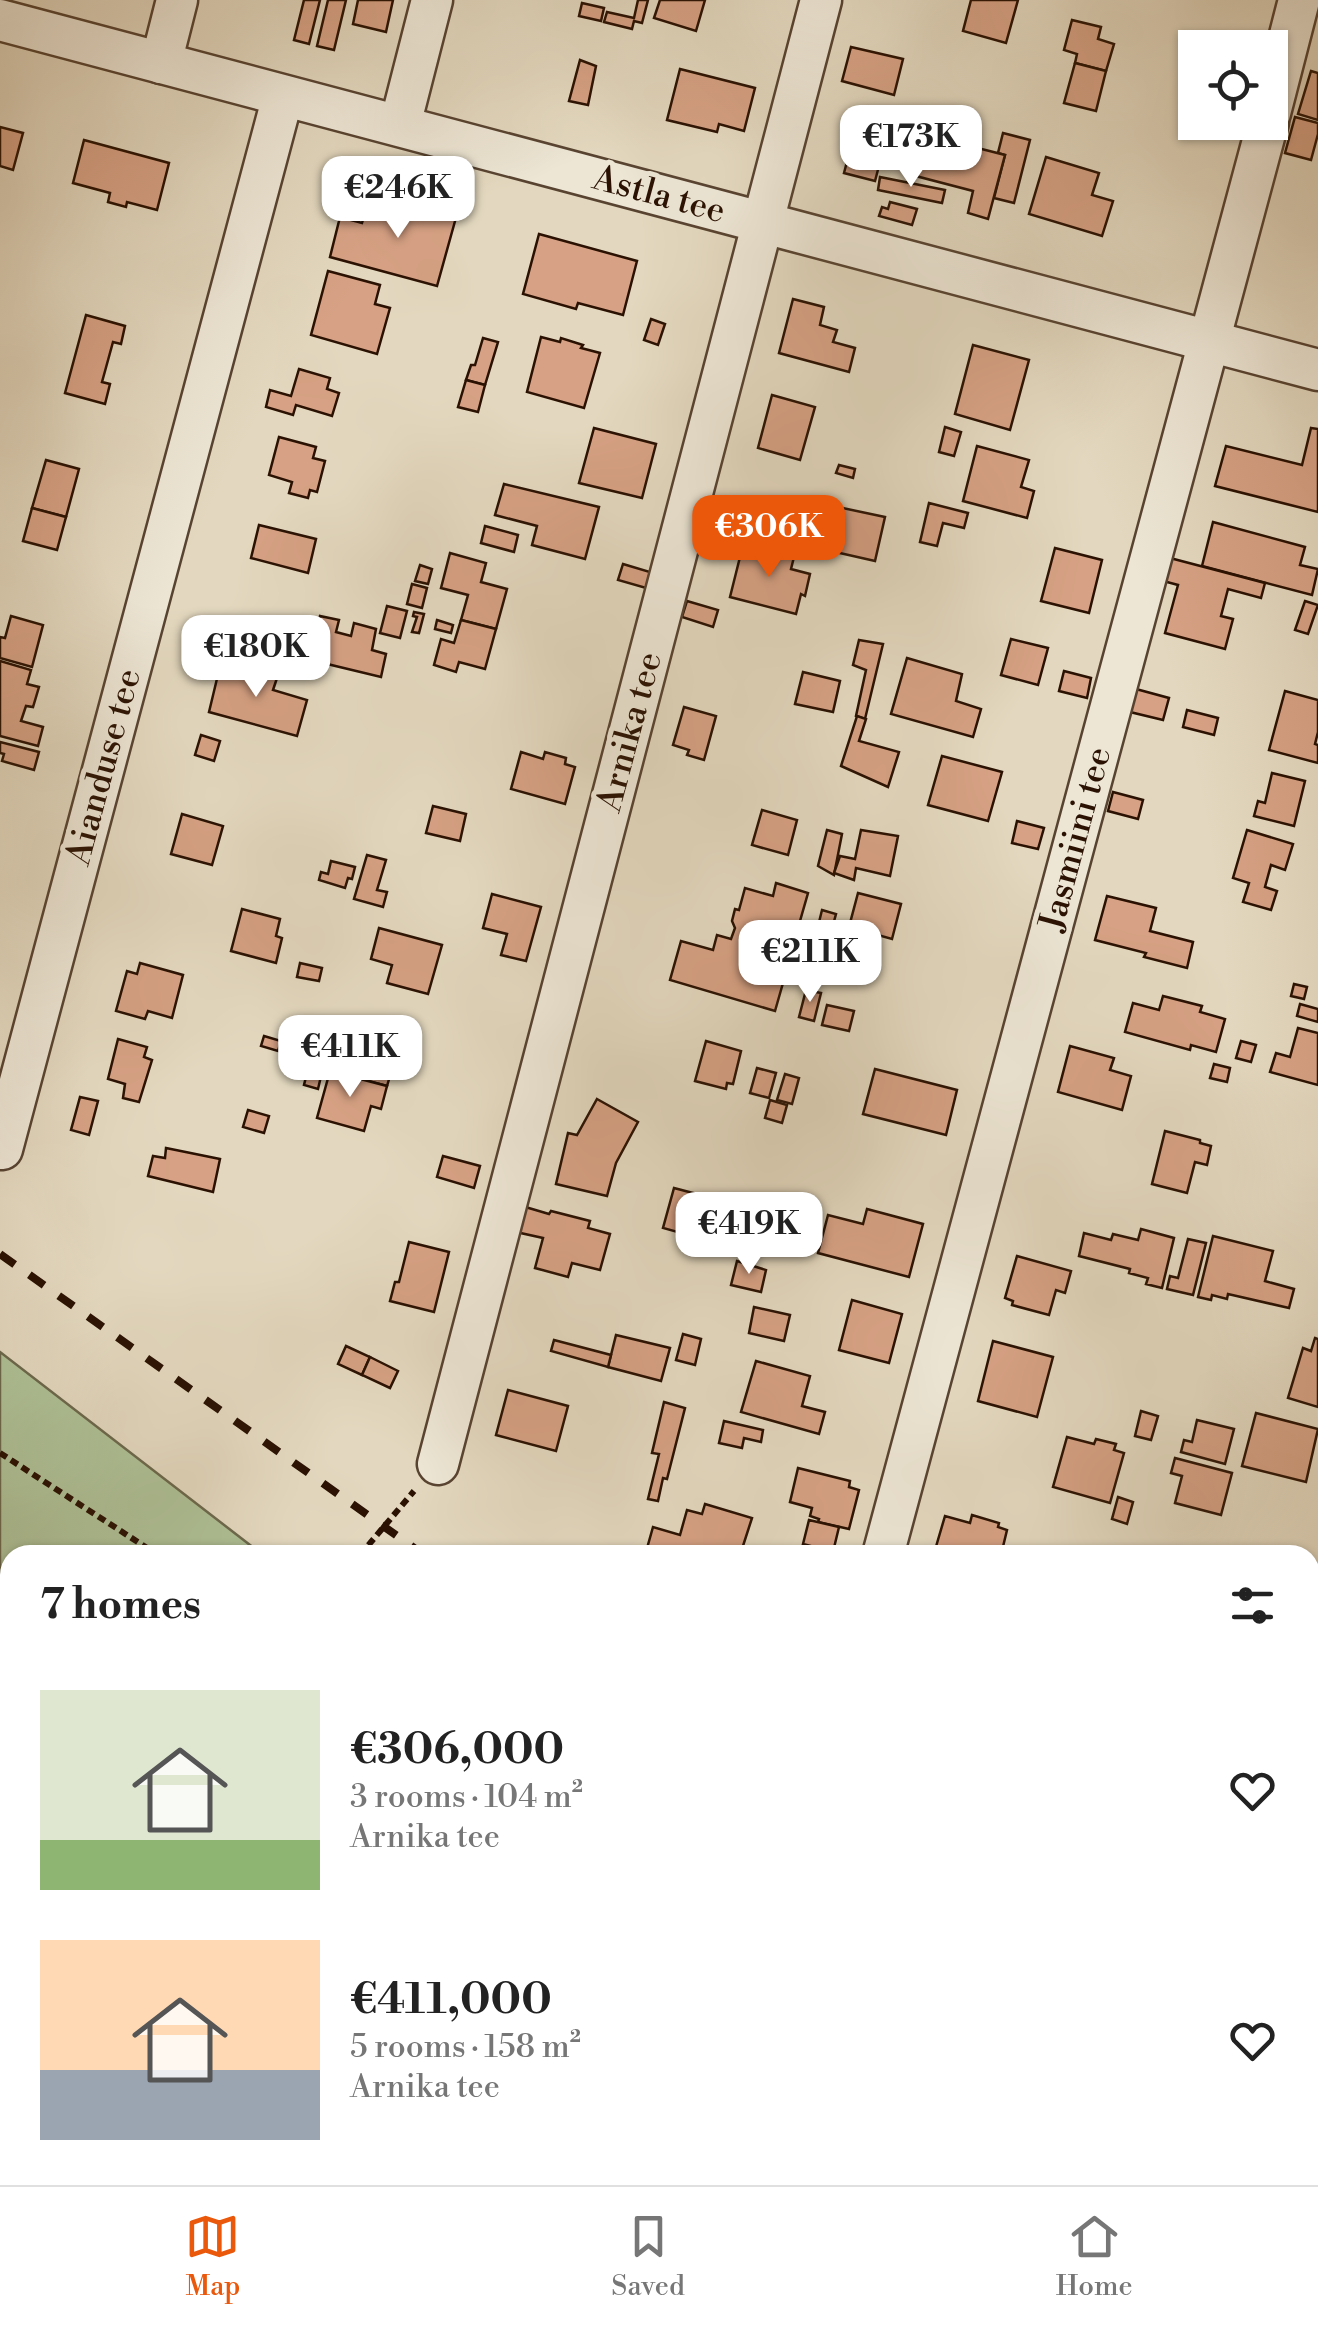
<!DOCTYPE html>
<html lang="en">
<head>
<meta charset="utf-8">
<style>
  body { margin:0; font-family:"Libre Bodoni",serif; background:#f6f6f6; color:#222; height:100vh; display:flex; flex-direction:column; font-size:38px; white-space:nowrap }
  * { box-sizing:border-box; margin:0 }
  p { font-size:32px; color:#767676 }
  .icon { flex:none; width:55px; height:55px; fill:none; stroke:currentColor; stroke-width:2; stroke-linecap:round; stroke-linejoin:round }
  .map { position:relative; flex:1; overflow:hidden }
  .side { position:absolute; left:0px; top:1545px; width:1320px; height:640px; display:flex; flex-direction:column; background:#fff; border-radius:30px 30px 0 0; box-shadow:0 2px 8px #0004 }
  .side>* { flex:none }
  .tools { position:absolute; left:1178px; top:30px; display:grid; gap:20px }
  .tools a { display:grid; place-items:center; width:110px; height:110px; border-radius:0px; background:#fff; box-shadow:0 2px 8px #0004; font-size:50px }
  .price { position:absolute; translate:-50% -85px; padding:0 22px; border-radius:20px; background:#fff; color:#222; font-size:32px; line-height:65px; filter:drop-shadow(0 2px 5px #0008) }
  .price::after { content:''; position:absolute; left:50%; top:60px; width:30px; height:22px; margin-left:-15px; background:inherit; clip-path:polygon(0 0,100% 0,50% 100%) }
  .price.selected { background:#ea580c; color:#fff }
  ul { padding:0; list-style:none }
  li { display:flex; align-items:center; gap:30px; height:250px; padding:0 40px }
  li span { display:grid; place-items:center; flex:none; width:280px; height:200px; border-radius:0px; color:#555 }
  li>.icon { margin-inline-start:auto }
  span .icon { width:120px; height:120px; fill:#fffc; stroke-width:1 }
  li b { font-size:42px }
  h2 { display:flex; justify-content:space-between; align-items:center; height:120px; padding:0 40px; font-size:42px }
  .menu { display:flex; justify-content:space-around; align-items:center; height:140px; border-top:2px solid #e0e0e0; background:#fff; font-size:28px; color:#767676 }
  .menu a { display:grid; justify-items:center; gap:5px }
  .menu .selected { color:#ea580c }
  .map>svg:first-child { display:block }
  .green { fill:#aec096; stroke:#6c684c; stroke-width:2.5 }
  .building { fill:#d6a184; stroke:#2a1102; stroke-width:2.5 }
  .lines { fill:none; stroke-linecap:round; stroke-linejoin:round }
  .minor-casing { stroke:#584331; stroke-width:45 }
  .path { stroke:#2a1102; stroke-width:6; stroke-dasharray:8 5; stroke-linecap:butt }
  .minor { stroke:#ede6d5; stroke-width:40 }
  .rail { stroke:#2a1102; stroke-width:8; stroke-dasharray:18 18; stroke-linecap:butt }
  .labels { text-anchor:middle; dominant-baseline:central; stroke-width:10; stroke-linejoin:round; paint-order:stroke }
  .street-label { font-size:35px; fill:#2a1102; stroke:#ede6d5 }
</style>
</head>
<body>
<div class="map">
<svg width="1318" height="2185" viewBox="0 0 1318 2185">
  <rect width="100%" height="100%" fill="#e3d8bf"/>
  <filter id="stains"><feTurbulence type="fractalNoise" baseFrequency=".002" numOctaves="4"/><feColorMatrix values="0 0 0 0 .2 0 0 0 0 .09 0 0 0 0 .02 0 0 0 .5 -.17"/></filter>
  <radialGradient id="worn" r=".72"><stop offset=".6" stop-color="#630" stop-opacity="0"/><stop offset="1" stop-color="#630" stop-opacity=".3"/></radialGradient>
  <polygon class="green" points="0,1352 263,1555 10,1555 10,2175 1194,2175 1208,2185 0,2185"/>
  <g class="building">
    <polygon points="304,0 320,0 309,44 294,40"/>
    <polygon points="328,0 346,0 334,50 317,46"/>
    <polygon points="358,0 393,0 386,32 353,24"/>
    <polygon points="638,0 648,0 642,23 634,21 632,29 604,22 607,12 634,18"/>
    <polygon points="660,0 705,0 696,31 654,18"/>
    <polygon points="971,0 1018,0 1006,43 963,31"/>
    <polygon points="582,3 604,8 601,21 579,16"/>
    <polygon points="1072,20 1101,27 1098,39 1114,44 1106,71 1075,63 1077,54 1064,50"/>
    <polygon points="851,47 903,59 894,95 842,81"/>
    <polygon points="580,60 596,66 588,105 569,101"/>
    <polygon points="1075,63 1106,71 1096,111 1064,103"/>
    <polygon points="680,69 755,88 744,131 719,124 717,132 667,120"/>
    <polygon points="1311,71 1318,73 1318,120 1298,114"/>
    <polygon points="1295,117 1318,123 1318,134 1311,160 1285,153"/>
    <polygon points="0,127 23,133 13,170 0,166"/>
    <polygon points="1003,133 1030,140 1014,203 994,198 1005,155 998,153"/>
    <polygon points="84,140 169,163 157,210 127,202 126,207 108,202 110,193 73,183"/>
    <polygon points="921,142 968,154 970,146 1005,155 988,219 968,213 973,191 912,175"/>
    <polygon points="849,154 880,162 875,181 844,173"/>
    <polygon points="1046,157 1099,173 1092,195 1113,201 1102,236 1029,214"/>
    <polygon points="880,177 945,190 942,203 878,190"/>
    <polygon points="394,198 457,214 437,286 330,257 340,217 362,223 365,213 376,216 379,206 391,209"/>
    <polygon points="890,202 917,209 912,225 879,216 882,207 888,209"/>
    <polygon points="539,234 637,261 623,315 578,303 576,309 523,294"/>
    <polygon points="328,271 380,285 375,304 390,308 377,354 311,335"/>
    <polygon points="793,299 824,307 820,325 837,330 833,342 855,348 849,372 779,353"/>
    <polygon points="86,315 125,326 121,344 113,342 102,382 110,384 105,404 65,393"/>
    <polygon points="651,319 665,324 658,345 644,340"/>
    <polygon points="541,337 560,342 561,338 583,345 581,348 600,353 584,408 527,392"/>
    <polygon points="483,338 498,342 485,385 466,380 471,365 475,365"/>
    <polygon points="973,345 1029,360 1010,430 955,414"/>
    <polygon points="299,369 330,378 327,389 339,393 332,416 296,405 293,415 266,407 270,390 291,396"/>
    <polygon points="466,380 485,385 478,412 458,407"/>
    <polygon points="772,395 815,407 800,460 758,448"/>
    <polygon points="945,427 961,432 954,456 939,452"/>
    <polygon points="594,428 656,444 642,498 579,483"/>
    <polygon points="1311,428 1318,429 1318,512 1215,486 1226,446 1302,465"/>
    <polygon points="279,437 316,447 313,458 325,461 317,492 310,490 308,498 289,493 292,482 269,475"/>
    <polygon points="977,446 1029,460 1021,487 1034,491 1027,518 963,501"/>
    <polygon points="46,460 79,469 66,517 32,508"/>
    <polygon points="839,465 855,469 853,478 836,473"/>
    <polygon points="504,484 599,507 585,559 532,545 537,526 495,515"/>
    <polygon points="819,503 885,517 875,561 809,546"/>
    <polygon points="929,503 968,513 964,528 943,523 937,546 920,542"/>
    <polygon points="32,508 66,517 57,550 23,541"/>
    <polygon points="1213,522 1305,547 1300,565 1318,569 1312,595 1202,566"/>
    <polygon points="259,525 316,539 308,573 251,558"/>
    <polygon points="485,526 518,535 514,552 481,543"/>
    <polygon points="743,545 794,557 791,569 810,574 805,596 801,594 796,614 730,597"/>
    <polygon points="1055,548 1102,560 1089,613 1041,601"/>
    <polygon points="450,553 486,563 481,582 507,589 496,629 461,620 468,595 441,588"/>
    <polygon points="1170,558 1265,583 1261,598 1228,589 1221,616 1233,619 1225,649 1165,633 1178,585 1163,581"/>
    <polygon points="623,564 650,572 646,588 618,580"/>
    <polygon points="420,565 432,569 428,584 415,581"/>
    <polygon points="412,584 427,588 422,608 407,604"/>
    <polygon points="687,601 718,610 713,627 682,617"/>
    <polygon points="1305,601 1318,605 1308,634 1295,630"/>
    <polygon points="387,606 407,611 400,638 380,633"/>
    <polygon points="414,612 424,614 419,633 412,632 417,617 413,616"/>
    <polygon points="11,616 43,625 32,667 0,658 0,637 5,638"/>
    <polygon points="320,616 339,620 336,632 351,636 354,623 376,629 372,650 386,654 381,677 319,662 320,658 311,656"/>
    <polygon points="437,620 453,625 451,633 435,629"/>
    <polygon points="461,620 496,629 485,669 459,662 456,672 434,665 441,639 454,643"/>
    <polygon points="1011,639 1048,648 1038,685 1001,675"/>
    <polygon points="859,640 883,644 865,719 856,716 866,670 853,665"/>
    <polygon points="907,658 962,674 956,701 981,709 973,737 891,714"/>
    <polygon points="0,661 31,670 27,684 39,687 33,707 26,706 21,721 43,727 38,746 0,736"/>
    <polygon points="221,662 277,678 273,690 307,700 297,736 209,712"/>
    <polygon points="1064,671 1091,678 1087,698 1059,691"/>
    <polygon points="803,672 840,681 833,712 795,704"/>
    <polygon points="1136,689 1169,698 1163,720 1130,712"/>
    <polygon points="1285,691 1318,700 1318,732 1315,744 1318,745 1318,763 1269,750"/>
    <polygon points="684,707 716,716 704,760 687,755 689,750 673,745"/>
    <polygon points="1187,710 1218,718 1214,735 1183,727"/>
    <polygon points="857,716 866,719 859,741 899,752 888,787 841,766"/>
    <polygon points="201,735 220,741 214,761 195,755"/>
    <polygon points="0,742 39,752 34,770 2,761 4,754 0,753"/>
    <polygon points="521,752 543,759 545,752 566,758 565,764 575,767 565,804 511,789"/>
    <polygon points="942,756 1002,772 988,821 928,805"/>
    <polygon points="1272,773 1305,781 1294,826 1254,816 1258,801 1265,803"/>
    <polygon points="1113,792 1143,800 1138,819 1108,811"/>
    <polygon points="433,806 466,814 460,841 426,833"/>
    <polygon points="762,810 797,820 788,855 752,845"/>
    <polygon points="182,814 223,826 212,865 171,854"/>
    <polygon points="1017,821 1044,828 1038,849 1012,843"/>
    <polygon points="827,830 842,834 834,875 818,866"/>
    <polygon points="861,830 898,836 890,876 856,868 854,880 834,873 840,856 855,859"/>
    <polygon points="1247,830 1293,844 1285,870 1271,865 1265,887 1277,891 1271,910 1243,902 1249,883 1233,878"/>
    <polygon points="367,855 386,860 377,890 387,892 383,907 354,899"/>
    <polygon points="331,861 355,867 352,879 348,878 345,888 319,880 321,872 328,874"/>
    <polygon points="776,883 808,893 794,942 799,949 795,961 789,962 775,1011 670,980 681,941 713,950 717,935 731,939 735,928 732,921 735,909 739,910 745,888 773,896"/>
    <polygon points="858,893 901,904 892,939 849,927"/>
    <polygon points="492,894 541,907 526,961 501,955 507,934 483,928"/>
    <polygon points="1107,896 1156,908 1150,931 1193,942 1187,968 1144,957 1146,953 1095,940"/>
    <polygon points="242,909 280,919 276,936 282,938 276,963 231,951"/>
    <polygon points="822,910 836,914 833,925 835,925 827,959 811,955"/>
    <polygon points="379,928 442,945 428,994 387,983 392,965 371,959"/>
    <polygon points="140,963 183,975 172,1018 148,1011 145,1019 116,1011 127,971 137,974"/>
    <polygon points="300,963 322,968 319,981 297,977"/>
    <polygon points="1294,984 1307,987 1304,999 1291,996"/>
    <polygon points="806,990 821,993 814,1021 799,1017"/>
    <polygon points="1163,996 1202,1006 1200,1012 1225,1019 1216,1052 1191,1045 1190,1050 1125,1032 1133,1003 1159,1010"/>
    <polygon points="1300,1004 1318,1009 1318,1022 1297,1016"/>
    <polygon points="827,1005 854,1011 849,1031 822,1025"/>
    <polygon points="344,1020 391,1032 381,1066 392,1069 387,1086 330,1071"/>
    <polygon points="1298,1028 1318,1033 1318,1085 1270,1072 1276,1053 1290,1057"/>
    <polygon points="264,1036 281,1041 278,1051 261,1046"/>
    <polygon points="118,1039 147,1047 144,1057 152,1060 139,1102 123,1098 125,1084 108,1079"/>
    <polygon points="706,1041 741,1051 733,1084 727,1083 726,1089 695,1081"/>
    <polygon points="1241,1041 1256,1045 1251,1062 1236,1058"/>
    <polygon points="1070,1046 1114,1058 1110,1070 1131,1076 1122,1110 1058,1092"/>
    <polygon points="314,1047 328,1051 325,1065 310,1061"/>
    <polygon points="1214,1064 1230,1068 1227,1082 1210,1078"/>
    <polygon points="757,1068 776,1073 769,1098 750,1093"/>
    <polygon points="308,1069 322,1072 318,1089 304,1085"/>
    <polygon points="875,1069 957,1090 946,1135 863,1114"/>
    <polygon points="330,1071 387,1086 381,1109 371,1106 364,1131 317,1118"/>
    <polygon points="785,1074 799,1078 792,1104 777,1100"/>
    <polygon points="80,1097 98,1101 89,1135 71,1130"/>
    <polygon points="597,1099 638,1122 616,1163 607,1196 556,1184 568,1133 577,1135"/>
    <polygon points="770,1100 787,1105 782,1123 765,1118"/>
    <polygon points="248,1110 269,1116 264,1133 243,1127"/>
    <polygon points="1165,1131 1200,1140 1200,1143 1211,1146 1207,1165 1195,1162 1187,1193 1152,1184"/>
    <polygon points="166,1148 220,1159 213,1192 148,1176 153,1156 165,1158"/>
    <polygon points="443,1156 480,1166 474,1188 437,1177"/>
    <polygon points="674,1188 712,1198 709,1211 725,1215 717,1243 663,1228"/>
    <polygon points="522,1206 549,1214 551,1211 590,1221 588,1228 610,1234 600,1270 572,1263 568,1277 535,1268 543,1238 516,1232"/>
    <polygon points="867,1209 923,1224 909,1277 818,1253 828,1215 863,1224"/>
    <polygon points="747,1212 762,1216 749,1257 735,1253"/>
    <polygon points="1141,1229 1174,1238 1162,1288 1146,1284 1148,1278 1129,1273 1130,1269 1079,1256 1084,1233 1111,1240 1113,1234 1138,1240"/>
    <polygon points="1213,1236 1273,1251 1265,1281 1294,1289 1289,1308 1228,1294 1227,1299 1212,1295 1211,1300 1198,1297"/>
    <polygon points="1188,1239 1206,1243 1193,1295 1167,1289 1170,1276 1178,1278"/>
    <polygon points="409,1242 449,1252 434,1312 390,1301 395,1282 399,1282"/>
    <polygon points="1017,1256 1071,1271 1065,1293 1056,1290 1049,1315 1012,1305 1013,1301 1005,1298"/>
    <polygon points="737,1261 766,1270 761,1292 731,1285"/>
    <polygon points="852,1300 902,1314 889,1363 839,1350"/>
    <polygon points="754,1307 790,1315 784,1341 749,1333"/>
    <polygon points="683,1334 701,1339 695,1365 676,1360"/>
    <polygon points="616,1335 670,1348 661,1381 608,1367"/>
    <polygon points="1315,1338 1318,1339 1318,1407 1288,1398 1303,1348 1311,1351"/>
    <polygon points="554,1340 611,1355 608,1367 551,1351"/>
    <polygon points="993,1341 1053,1357 1037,1417 978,1401"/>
    <polygon points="346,1346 370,1357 362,1375 338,1364"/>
    <polygon points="370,1357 398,1371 390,1388 362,1375"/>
    <polygon points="756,1361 810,1376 802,1406 825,1412 819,1434 741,1412"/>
    <polygon points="508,1390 568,1406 556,1451 496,1435"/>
    <polygon points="664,1402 685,1408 667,1479 663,1478 658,1501 648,1499 659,1454 652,1453"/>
    <polygon points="1141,1411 1158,1416 1151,1440 1135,1436"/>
    <polygon points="1256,1413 1318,1429 1306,1482 1242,1466"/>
    <polygon points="1197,1420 1234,1429 1225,1464 1181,1452 1184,1440 1192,1442"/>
    <polygon points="724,1421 763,1430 761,1442 744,1438 742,1448 719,1443"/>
    <polygon points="1067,1437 1094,1444 1096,1439 1116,1444 1114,1450 1124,1453 1110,1503 1053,1487"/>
    <polygon points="1175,1458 1232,1473 1221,1515 1175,1503 1182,1476 1171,1473"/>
    <polygon points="798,1468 850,1481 849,1487 859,1490 849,1529 818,1522 819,1519 810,1516 812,1508 790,1502"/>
    <polygon points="1118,1497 1133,1502 1127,1524 1112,1519"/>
    <polygon points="705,1504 752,1518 742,1549 761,1555 656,1555 646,1552 653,1527 680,1535 687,1510 702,1514"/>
    <polygon points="972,1515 999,1523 998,1527 1007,1530 1001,1555 954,1555 935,1550 945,1516 970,1523"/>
    <polygon points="809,1520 839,1527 833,1552 803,1544"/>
    <polygon points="1310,1935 1318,1937 1318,1996 1310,1994"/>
  </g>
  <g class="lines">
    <g class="minor-casing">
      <g id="minor">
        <polyline points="0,20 1318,370"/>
        <polyline points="161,63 177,0"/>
        <polyline points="1270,113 1299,0"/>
        <polyline points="400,125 432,0"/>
        <polyline points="2,1149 283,96"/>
        <polyline points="438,1464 821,0"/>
        <polyline points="883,1555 1268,122"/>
        <polyline points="1310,1744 1318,1713"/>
        <polyline points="1310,2085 1318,2090"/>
      </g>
    </g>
    <g class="path">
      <polyline points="0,1453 158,1555"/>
      <polyline points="360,1555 414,1491"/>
      <polyline points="0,2046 10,2049"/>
      <polyline points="326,2175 356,2185"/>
      <polyline points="1099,2175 1115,2185"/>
      <polyline points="294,2185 306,2175"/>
      <polyline points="1159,2185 1168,2175"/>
    </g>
    <use href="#minor" class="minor"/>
    <g class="rail">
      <polyline points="0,1254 424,1555"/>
      <polyline points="1297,2175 1311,2185"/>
    </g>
  </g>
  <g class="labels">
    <g class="street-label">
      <text transform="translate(659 195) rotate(15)">Astla tee</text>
      <text transform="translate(630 732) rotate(-75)">Arnika tee</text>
      <text transform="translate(104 767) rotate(-75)">Aianduse tee</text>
      <text transform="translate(1076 839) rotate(-75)">Jasmiini tee</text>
    </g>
  </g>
  <rect width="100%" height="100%" filter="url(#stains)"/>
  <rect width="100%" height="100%" fill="url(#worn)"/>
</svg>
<div class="tools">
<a><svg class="icon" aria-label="locate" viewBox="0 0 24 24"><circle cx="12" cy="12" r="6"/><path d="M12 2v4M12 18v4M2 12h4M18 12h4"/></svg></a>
</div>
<b class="price" style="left:911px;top:190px">€173K</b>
<b class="price" style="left:398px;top:241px">€246K</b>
<b class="price selected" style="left:769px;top:580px">€306K</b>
<b class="price" style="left:256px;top:700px">€180K</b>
<b class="price" style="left:810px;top:1005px">€211K</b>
<b class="price" style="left:350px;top:1100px">€411K</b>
<b class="price" style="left:749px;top:1277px">€419K</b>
<section class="side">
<h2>7 homes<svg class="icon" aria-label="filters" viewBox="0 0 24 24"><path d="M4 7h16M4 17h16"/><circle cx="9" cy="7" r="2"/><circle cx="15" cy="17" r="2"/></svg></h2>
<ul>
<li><span style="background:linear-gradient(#dfe7d0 75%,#8fb573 0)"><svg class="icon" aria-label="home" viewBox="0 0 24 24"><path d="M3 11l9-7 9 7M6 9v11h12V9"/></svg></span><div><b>€306,000</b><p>3 rooms · 104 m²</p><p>Arnika tee</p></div><svg class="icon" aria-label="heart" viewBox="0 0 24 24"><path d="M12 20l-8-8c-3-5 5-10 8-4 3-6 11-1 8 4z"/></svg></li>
<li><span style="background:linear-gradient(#ffd9b3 65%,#9aa5b1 0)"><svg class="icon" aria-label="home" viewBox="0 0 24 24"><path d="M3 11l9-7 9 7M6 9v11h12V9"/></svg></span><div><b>€411,000</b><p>5 rooms · 158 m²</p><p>Arnika tee</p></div><svg class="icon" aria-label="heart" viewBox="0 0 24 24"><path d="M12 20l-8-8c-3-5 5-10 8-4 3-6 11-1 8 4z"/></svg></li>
</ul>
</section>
</div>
<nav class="menu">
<a class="selected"><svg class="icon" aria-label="map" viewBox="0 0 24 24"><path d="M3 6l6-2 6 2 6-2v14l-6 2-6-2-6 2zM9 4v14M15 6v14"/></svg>Map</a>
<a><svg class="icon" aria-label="saved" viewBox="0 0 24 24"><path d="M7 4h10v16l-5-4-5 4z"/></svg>Saved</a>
<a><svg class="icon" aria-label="home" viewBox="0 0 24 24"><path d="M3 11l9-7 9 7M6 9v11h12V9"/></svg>Home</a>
</nav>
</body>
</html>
